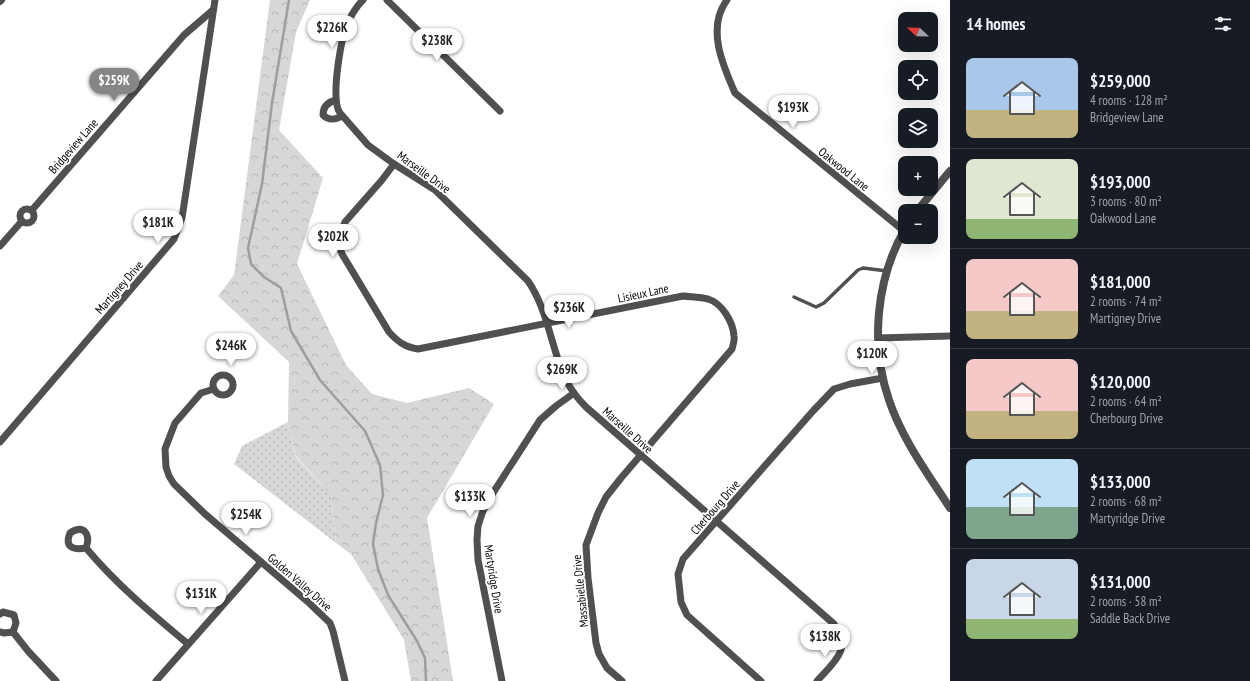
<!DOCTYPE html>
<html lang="en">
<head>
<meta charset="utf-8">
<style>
  body { margin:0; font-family:"PT Sans Narrow",sans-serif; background:#242831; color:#f1f3f6; height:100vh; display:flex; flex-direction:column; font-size:15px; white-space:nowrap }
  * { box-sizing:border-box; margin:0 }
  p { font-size:13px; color:#9ea1a6 }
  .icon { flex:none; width:22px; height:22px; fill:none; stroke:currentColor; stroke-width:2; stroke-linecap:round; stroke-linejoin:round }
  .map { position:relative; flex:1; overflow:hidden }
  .drawer { display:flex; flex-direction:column; background:#171b24; width:300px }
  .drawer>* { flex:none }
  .needle { width:26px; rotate:292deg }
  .buttons { position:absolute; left:898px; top:12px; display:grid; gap:8px }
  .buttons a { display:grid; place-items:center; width:40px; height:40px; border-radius:8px; background:#171b24; box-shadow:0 4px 16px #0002; font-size:20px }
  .price { position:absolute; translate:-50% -34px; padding:0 9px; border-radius:14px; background:#fff; color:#222; font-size:13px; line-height:26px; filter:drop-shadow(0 1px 2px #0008) }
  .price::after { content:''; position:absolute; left:50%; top:24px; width:12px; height:9px; margin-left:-6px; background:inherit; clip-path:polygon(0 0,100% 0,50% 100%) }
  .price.current { background:#858687; color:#fff }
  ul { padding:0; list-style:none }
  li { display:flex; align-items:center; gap:12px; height:100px; padding:0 16px }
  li+li { border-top:1px solid #363941 }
  li span { display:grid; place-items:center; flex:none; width:112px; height:80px; border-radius:8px; color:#555 }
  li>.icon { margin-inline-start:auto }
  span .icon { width:48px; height:48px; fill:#fffc; stroke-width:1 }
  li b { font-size:17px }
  h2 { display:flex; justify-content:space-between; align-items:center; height:48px; padding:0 16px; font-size:17px }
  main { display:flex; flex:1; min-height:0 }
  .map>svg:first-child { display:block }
  .grass { fill:url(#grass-dots) }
  .forest { fill:url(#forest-crowns) }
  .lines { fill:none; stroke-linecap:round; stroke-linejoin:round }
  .stream { stroke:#9e9e9e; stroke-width:2.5 }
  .service { stroke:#505050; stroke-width:3.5 }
  .minor { stroke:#505050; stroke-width:7 }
  .tertiary { stroke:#505050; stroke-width:8 }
  .labels { text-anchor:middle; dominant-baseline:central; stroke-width:4; stroke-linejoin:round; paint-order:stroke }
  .street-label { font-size:12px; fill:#000; stroke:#fff }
</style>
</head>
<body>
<main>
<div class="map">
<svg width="950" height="681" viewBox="0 0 950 681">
  <defs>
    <pattern id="grass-dots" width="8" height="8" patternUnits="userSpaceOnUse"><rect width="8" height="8" fill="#d7d7d7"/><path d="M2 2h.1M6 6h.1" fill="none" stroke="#b7b7b7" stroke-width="1.8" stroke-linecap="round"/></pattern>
    <pattern id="forest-crowns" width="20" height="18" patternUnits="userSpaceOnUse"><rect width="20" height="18" fill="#d7d7d7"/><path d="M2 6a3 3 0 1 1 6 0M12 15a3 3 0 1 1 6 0" fill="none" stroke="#b7b7b7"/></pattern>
  </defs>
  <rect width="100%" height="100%" fill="#fff"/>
  <polygon class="grass" points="288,422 295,456 331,495 336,543 234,464 242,446"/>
  <polygon class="forest" points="270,0 310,0 296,32 279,130 323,178 297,264 346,365 372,394 407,403 469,388 494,404 427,518 453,681 411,681 404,640 351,554 336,543 331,495 295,455 288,422 289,362 218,296 234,275"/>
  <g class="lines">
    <polyline class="stream" points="289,0 272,103 262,184 248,248 251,264 264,277 281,288 291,331 320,380 365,431 380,465 383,495 376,523 373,544 378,569 388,595 417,641 425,658 426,681"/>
    <polyline class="service" points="794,297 816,307 824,303 858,270 863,268 887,271"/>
    <g class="minor">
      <path d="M363 0C357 6 353 12 349 20 341 36 330 99 340 113L368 145 394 164 435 190 528 281C548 310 551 348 566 380 571 390 578 399 586 407L834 624C853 649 834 662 817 681"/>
      <polyline points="387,0 500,111"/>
      <path d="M727 0C706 28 723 66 735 93L904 231"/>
      <path d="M336 100C328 102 323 107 323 115 329 121 335 120 342 116"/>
      <path d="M394 164 382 180 345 222 338 243 342 254 389 332C398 342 405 347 418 349L683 296C691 297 700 297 708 299 722 303 733 322 734 336 735 340 733 345 732 349L621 478 606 497 598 513 586 545 588 578 596 643 599 654 607 668 622 681"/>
      <circle cx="27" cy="216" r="7"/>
      <polyline points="32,210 184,35 213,10"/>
      <polyline points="0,246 22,221"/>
      <polyline points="878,338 950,336"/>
      <circle cx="223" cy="385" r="10"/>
      <polyline points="214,389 201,393 175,423 165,449 166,467 169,476 174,484 205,514 307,601 330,623 333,631 345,681"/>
      <polyline points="0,442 174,239 182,218 215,0"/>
      <path d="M86 548C91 534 84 524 70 533 64 548 74 550 86 548 116 584 152 614 188 644"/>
      <polyline points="0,614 3,612 14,615 16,623 13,632"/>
      <polyline points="0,632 4,633 13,632"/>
      <polyline points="13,632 28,651 56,681"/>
      <polyline points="156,681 261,562"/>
      <polyline points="502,681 478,560 477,540 478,526 483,511 491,496 540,420 556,406 574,393"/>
      <polyline points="761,681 687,615 681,602 678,574 683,559 813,411 834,389 850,384 883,378"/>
    </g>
    <g class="tertiary">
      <polyline points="0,1 1,0"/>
      <polyline points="917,211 950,171"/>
      <path d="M905 229C876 279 870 345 889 400 902 439 928 474 950 508"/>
    </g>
  </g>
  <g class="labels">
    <g class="street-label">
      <text transform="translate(73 146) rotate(-49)">Bridgeview Lane</text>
      <text transform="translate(844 169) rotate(39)">Oakwood Lane</text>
      <text transform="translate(424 172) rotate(36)">Marseille Drive</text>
      <text transform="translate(119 287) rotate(-49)">Martigney Drive</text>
      <text transform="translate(643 293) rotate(-12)">Lisieux Lane</text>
      <text transform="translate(628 430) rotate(42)">Marseille Drive</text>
      <text transform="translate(715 507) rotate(-49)">Cherbourg Drive</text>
      <text transform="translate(494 579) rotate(81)">Martyridge Drive</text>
      <text transform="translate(300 582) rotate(41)">Golden Valley Drive</text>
      <text transform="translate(580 591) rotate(-96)">Massabielle Drive</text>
    </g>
  </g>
</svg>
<div class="buttons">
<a><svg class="needle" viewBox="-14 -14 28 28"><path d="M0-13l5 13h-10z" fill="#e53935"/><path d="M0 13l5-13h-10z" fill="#9ea1a6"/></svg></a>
<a><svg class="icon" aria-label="locate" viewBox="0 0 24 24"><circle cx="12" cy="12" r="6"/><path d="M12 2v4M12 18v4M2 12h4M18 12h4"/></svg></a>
<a><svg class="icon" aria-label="layers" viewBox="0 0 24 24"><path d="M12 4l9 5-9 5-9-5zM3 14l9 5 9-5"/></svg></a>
<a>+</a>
<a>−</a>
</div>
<b class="price" style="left:332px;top:49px">$226K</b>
<b class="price" style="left:437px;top:62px">$238K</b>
<b class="price current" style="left:114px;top:102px">$259K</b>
<b class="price" style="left:793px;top:129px">$193K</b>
<b class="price" style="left:158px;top:244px">$181K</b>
<b class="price" style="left:333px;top:258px">$202K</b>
<b class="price" style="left:569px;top:329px">$236K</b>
<b class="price" style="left:231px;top:367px">$246K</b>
<b class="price" style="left:872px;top:375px">$120K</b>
<b class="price" style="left:562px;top:391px">$269K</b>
<b class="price" style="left:470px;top:518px">$133K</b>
<b class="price" style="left:246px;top:536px">$254K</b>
<b class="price" style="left:201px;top:615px">$131K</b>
<b class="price" style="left:825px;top:658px">$138K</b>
</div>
<section class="drawer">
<h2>14 homes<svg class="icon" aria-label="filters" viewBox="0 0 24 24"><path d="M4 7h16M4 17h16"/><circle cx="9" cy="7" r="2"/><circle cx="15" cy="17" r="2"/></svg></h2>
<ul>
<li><span style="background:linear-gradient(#a9c7e8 65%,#c2b280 0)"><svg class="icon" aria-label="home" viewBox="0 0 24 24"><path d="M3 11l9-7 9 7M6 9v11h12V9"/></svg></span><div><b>$259,000</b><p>4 rooms · 128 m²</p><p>Bridgeview Lane</p></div></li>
<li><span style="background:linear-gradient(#dfe7d0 75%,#8fb573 0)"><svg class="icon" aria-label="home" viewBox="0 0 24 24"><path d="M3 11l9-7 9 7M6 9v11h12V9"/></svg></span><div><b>$193,000</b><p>3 rooms · 80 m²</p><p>Oakwood Lane</p></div></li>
<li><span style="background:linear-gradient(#f6c9c9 65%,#c2b280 0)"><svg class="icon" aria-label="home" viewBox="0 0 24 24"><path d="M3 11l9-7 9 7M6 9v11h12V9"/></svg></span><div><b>$181,000</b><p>2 rooms · 74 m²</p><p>Martigney Drive</p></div></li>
<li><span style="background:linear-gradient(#f6c9c9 65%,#c2b280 0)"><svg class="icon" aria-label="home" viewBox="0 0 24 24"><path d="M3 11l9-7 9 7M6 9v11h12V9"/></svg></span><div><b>$120,000</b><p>2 rooms · 64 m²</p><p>Cherbourg Drive</p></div></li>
<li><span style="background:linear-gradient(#bfe0f5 60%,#7fa58c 0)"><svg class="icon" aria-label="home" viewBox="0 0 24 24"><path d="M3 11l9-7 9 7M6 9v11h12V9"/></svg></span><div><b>$133,000</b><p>2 rooms · 68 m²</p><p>Martyridge Drive</p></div></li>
<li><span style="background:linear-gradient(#c9d6e8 75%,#8fb573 0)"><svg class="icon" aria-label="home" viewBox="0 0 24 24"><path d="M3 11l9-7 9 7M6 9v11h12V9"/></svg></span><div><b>$131,000</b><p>2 rooms · 58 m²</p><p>Saddle Back Drive</p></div></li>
</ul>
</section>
</main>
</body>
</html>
